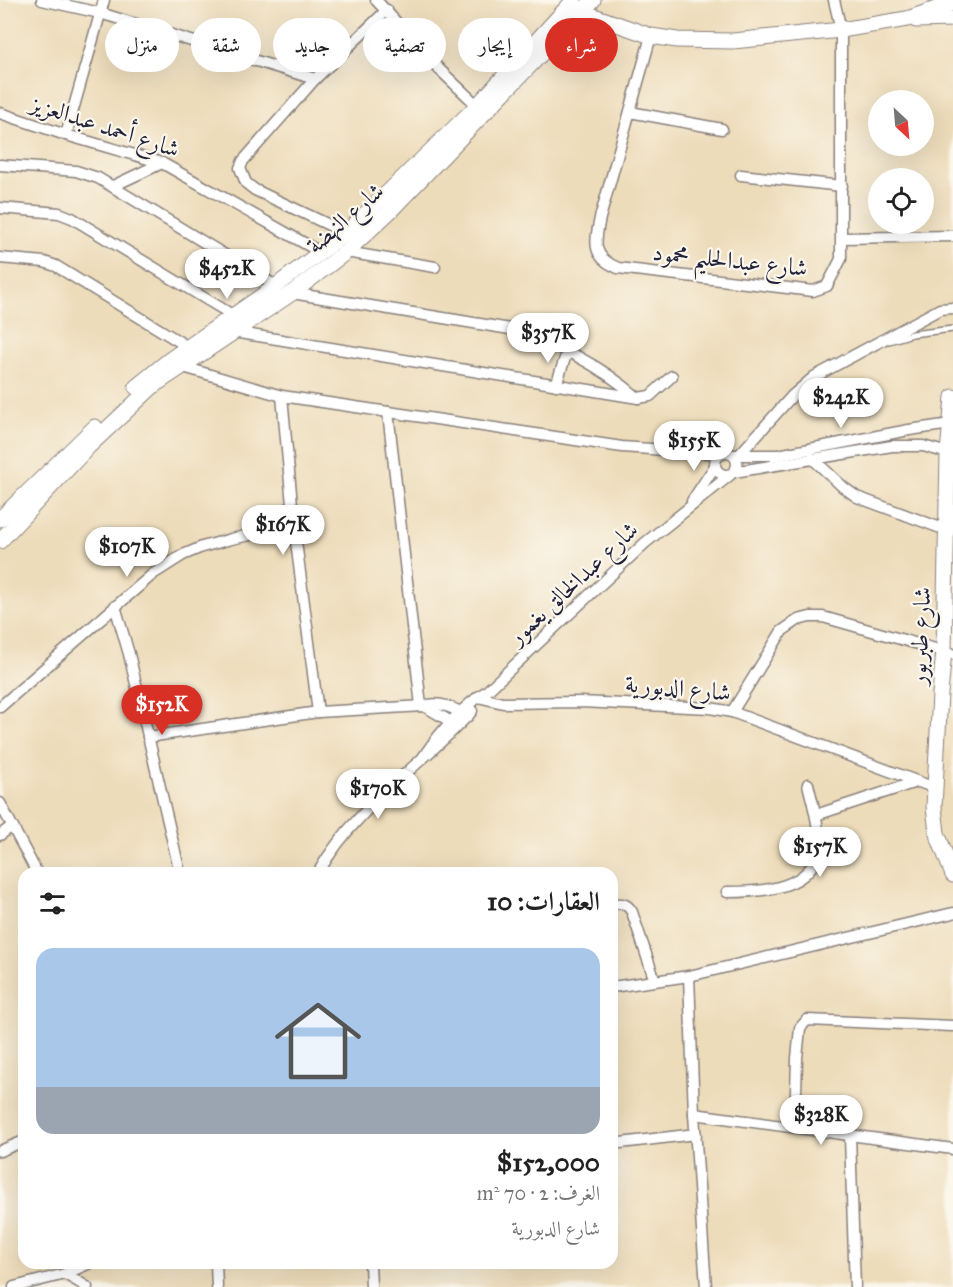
<!DOCTYPE html>
<html lang="ar">
<head>
<meta charset="utf-8">
<style>
  body { margin:0; font-family:"IM FELL Great Primer",Amiri,serif; background:#f6f6f6; color:#222; direction:rtl; height:100vh; display:flex; flex-direction:column; font-size:22px; white-space:nowrap }
  * { box-sizing:border-box; margin:0 }
  p { font-size:20px; color:#767676 }
  .icon { flex:none; width:33px; height:33px; fill:none; stroke:currentColor; stroke-width:2; stroke-linecap:round; stroke-linejoin:round }
  .map { position:relative; flex:1; overflow:hidden; direction:ltr }
  .panel { position:absolute; left:18px; top:867px; width:600px; height:402px; display:flex; flex-direction:column; background:#fff; border-radius:18px; box-shadow:0 6px 24px #0002; direction:rtl }
  .panel>* { flex:none }
  .banner { position:absolute; left:18px; top:18px; width:600px; height:54px; direction:rtl; display:flex; gap:12px }
  .needle { width:39px; rotate:154deg }
  .buttons { position:absolute; left:868px; top:90px; display:grid; gap:12px }
  .buttons a { display:grid; place-items:center; width:66px; height:66px; border-radius:50%; background:#fff; box-shadow:0 6px 24px #0002; font-size:30px }
  .price { position:absolute; translate:-50% -51px; padding:0 14px; border-radius:21px; background:#fff; color:#222; font-size:20px; line-height:39px; filter:drop-shadow(0 2px 3px #0008) }
  .price::after { content:''; position:absolute; left:50%; top:36px; width:18px; height:14px; margin-left:-9px; background:inherit; clip-path:polygon(0 0,100% 0,50% 100%) }
  .price.active { background:#d93025; color:#fff }
  ul { padding:0; list-style:none }
  li { display:grid; align-content:center; gap:12px; height:318px; padding:0 18px }
  li span { display:grid; place-items:center; height:186px; border-radius:18px; color:#555 }
  li>.icon { margin-inline-start:auto }
  span .icon { width:108px; height:108px; fill:#fffc; stroke-width:1 }
  li b { font-size:26px }
  h2 { display:flex; justify-content:space-between; align-items:center; height:72px; padding:0 18px; font-size:26px }
  .chip { padding:0 21px; border-radius:27px; background:#fff; box-shadow:0 6px 24px #0002; font-size:21px; line-height:54px }
  .chip.active { background:#d93025; color:#fff }
  .map>svg:first-child { display:block }
  .lines { fill:none; stroke-linecap:round; stroke-linejoin:round }
  .lane-casing { stroke:#887f7a; stroke-width:8 }
  .street-casing { stroke:#887f7a; stroke-width:13 }
  .secondary-casing { stroke:#887f7a; stroke-width:17 }
  .lane { stroke:#fff; stroke-width:5 }
  .street { stroke:#fff; stroke-width:10 }
  .secondary { stroke:#fff; stroke-width:15 }
  .labels { text-anchor:middle; dominant-baseline:central; stroke-width:4.5; stroke-linejoin:round; paint-order:stroke }
  .street-label { font-size:24px; fill:#22223b; stroke:#fbf7ec }
</style>
</head>
<body>
<div class="map">
<svg width="953" height="1287" viewBox="0 0 953 1287">
  <rect width="100%" height="100%" fill="#fbf7ec"/>
  <filter id="ink" filterUnits="userSpaceOnUse"><feTurbulence type="fractalNoise" baseFrequency=".0167" numOctaves="2"/><feDisplacementMap in="SourceGraphic" scale="12" xChannelSelector="R" yChannelSelector="G"/><feConvolveMatrix kernelMatrix="1 2 1 2 8 2 1 2 1" color-interpolation-filters="sRGB"/></filter>
  <filter id="wash" filterUnits="userSpaceOnUse"><feTurbulence type="fractalNoise" baseFrequency=".008" numOctaves="4" result="noise"/><feDisplacementMap in="SourceGraphic" scale="24" xChannelSelector="R" yChannelSelector="G"/><feGaussianBlur stdDeviation="1.35" result="paint"/><feColorMatrix in="noise" values="0 0 0 0 0 0 0 0 0 0 0 0 0 0 0 0 0 1.4 0 .05"/><feComposite in="paint" operator="in"/></filter>
  <g filter="url(#wash)">
    <rect width="100%" height="100%" fill="#eddcba"/>
  </g>
  <g filter="url(#ink)">
    <g class="lines">
      <g class="lane-casing">
        <polyline id="lane" points="889,341 912,334 953,329"/>
      </g>
      <g class="street-casing">
        <g id="street">
          <polyline points="42,0 100,13 315,79"/>
          <polyline points="376,0 440,70 482,110"/>
          <path d="M651 36 600 218C595 242 591 257 618 268L813 291 827 286 841 259V30L834 0"/>
          <polyline points="630,112 722,129"/>
          <polyline points="0,113 66,135 162,163 320,252"/>
          <polyline points="66,135 104,0"/>
          <polyline points="0,165 76,171 98,178 276,286"/>
          <polyline points="741,175 842,186"/>
          <polyline points="113,186 162,163"/>
          <polyline points="0,208 59,213 72,218 234,316"/>
          <polyline points="346,233 255,190 246,183 240,168 243,161 315,79 387,10"/>
          <polyline points="843,238 953,236"/>
          <polyline points="346,252 435,267"/>
          <polyline points="0,258 44,262 56,266 188,347"/>
          <path d="M292 293 510 329C557 343 601 366 638 398"/>
          <polyline points="233,332 638,398 650,396 672,376"/>
          <polyline points="180,366 282,396 622,447 722,454"/>
          <polyline points="556,385 567,352"/>
          <polyline points="282,396 294,526 318,712"/>
          <polyline points="388,412 421,706"/>
          <circle cx="726" cy="464" r="11"/>
          <polyline points="735,455 778,455 909,430 951,424"/>
          <polyline points="739,455 792,396 814,377 940,309 953,308"/>
          <polyline points="812,458 843,487 857,497 946,530"/>
          <polyline points="734,472 892,446 923,446 948,453"/>
          <polyline points="692,501 715,466"/>
          <polyline points="115,606 129,654 180,873"/>
          <polyline points="478,697 503,703 580,702 710,708 732,712 935,788"/>
          <polyline points="424,706 455,724"/>
          <polyline points="0,707 153,574 183,555 202,547 231,539 294,526"/>
          <polyline points="732,712 782,631 798,620 810,617 823,617 953,654"/>
          <path d="M148 737 318 712 424 706C441 701 453 708 468 716"/>
          <path d="M424 756C441 731 461 708 487 691L645 543 730 475"/>
          <polyline points="0,803 37,873"/>
          <polyline points="816,815 916,782"/>
          <polyline points="0,835 11,827"/>
          <path d="M318 873C355 807 421 766 472 711"/>
          <path d="M727 892C755 892 805 891 816 857 823 834 813 806 808 784"/>
          <path d="M612 904C621 903 627 903 632 912L655 981"/>
          <polyline points="689,976 694,1114 706,1287"/>
          <polyline points="612,987 689,976 953,913"/>
          <polyline points="694,1114 953,1149"/>
          <polyline points="795,1127 797,1058 800,1028 807,1020 953,1026"/>
          <polyline points="850,1136 855,1287"/>
          <polyline points="612,1144 696,1134"/>
          <polyline points="0,1151 24,1141"/>
          <polyline points="216,1263 217,1287"/>
          <polyline points="370,1263 371,1287"/>
          <polyline points="65,1274 87,1287"/>
          <polyline points="14,1287 65,1274 90,1263"/>
        </g>
      </g>
      <g class="secondary-casing">
        <g id="secondary">
          <polyline points="573,9 580,14 594,16 651,36 677,40 733,41 841,30 907,19 953,3"/>
          <polyline points="916,20 953,19"/>
          <polyline points="136,387 168,361 276,286 346,233 477,106 574,0"/>
          <polyline points="953,397 948,453 944,651 940,694 934,807 937,833 953,875"/>
          <polyline points="0,519 95,427"/>
          <polyline points="0,541 89,446 153,386 292,293 346,252 389,212 593,0"/>
        </g>
      </g>
      <use href="#lane" class="lane"/>
      <use href="#street" class="street"/>
      <use href="#secondary" class="secondary"/>
    </g>
  </g>
  <g class="labels">
    <g class="street-label">
      <text transform="translate(105 126) rotate(18)">شارع أحمد عبدالعزيز</text>
      <text transform="translate(345 218) rotate(-41)">شارع النهضة</text>
      <text transform="translate(730 260) rotate(6)">شارع عبدالحليم محمود</text>
      <text transform="translate(573 583) rotate(-43)">شارع عبدالخالق يغمور</text>
      <text transform="translate(920 636) rotate(-87)">شارع طبربور</text>
      <text transform="translate(678 688) rotate(5)">شارع الدبورية</text>
    </g>
  </g>
</svg>
<div class="buttons">
<a><svg class="needle" viewBox="-14 -14 28 28"><path d="M0-13l5 13h-10z" fill="#e53935"/><path d="M0 13l5-13h-10z" fill="#767676"/></svg></a>
<a><svg class="icon" aria-label="locate" viewBox="0 0 24 24"><circle cx="12" cy="12" r="6"/><path d="M12 2v4M12 18v4M2 12h4M18 12h4"/></svg></a>
</div>
<b class="price" style="left:227px;top:300px">$452K</b>
<b class="price" style="left:548px;top:364px">$357K</b>
<b class="price" style="left:841px;top:429px">$242K</b>
<b class="price" style="left:694px;top:472px">$155K</b>
<b class="price" style="left:283px;top:556px">$167K</b>
<b class="price" style="left:127px;top:578px">$107K</b>
<b class="price active" style="left:162px;top:736px">$152K</b>
<b class="price" style="left:378px;top:820px">$170K</b>
<b class="price" style="left:820px;top:878px">$157K</b>
<b class="price" style="left:821px;top:1146px">$328K</b>
<div class="banner">
<a class="chip active">شراء</a>
<a class="chip">إيجار</a>
<a class="chip">تصفية</a>
<a class="chip">جديد</a>
<a class="chip">شقة</a>
<a class="chip">منزل</a>
</div>
<section class="panel">
<h2>العقارات: 10<svg class="icon" aria-label="filters" viewBox="0 0 24 24"><path d="M4 7h16M4 17h16"/><circle cx="9" cy="7" r="2"/><circle cx="15" cy="17" r="2"/></svg></h2>
<ul>
<li><span style="background:linear-gradient(#a9c7e8 75%,#9aa5b1 0)"><svg class="icon" aria-label="home" viewBox="0 0 24 24"><path d="M3 11l9-7 9 7M6 9v11h12V9"/></svg></span><div><b>$152,000</b><p>الغرف: 2 · 70 m²</p><p>شارع الدبورية</p></div></li>
</ul>
</section>
</div>
</body>
</html>
